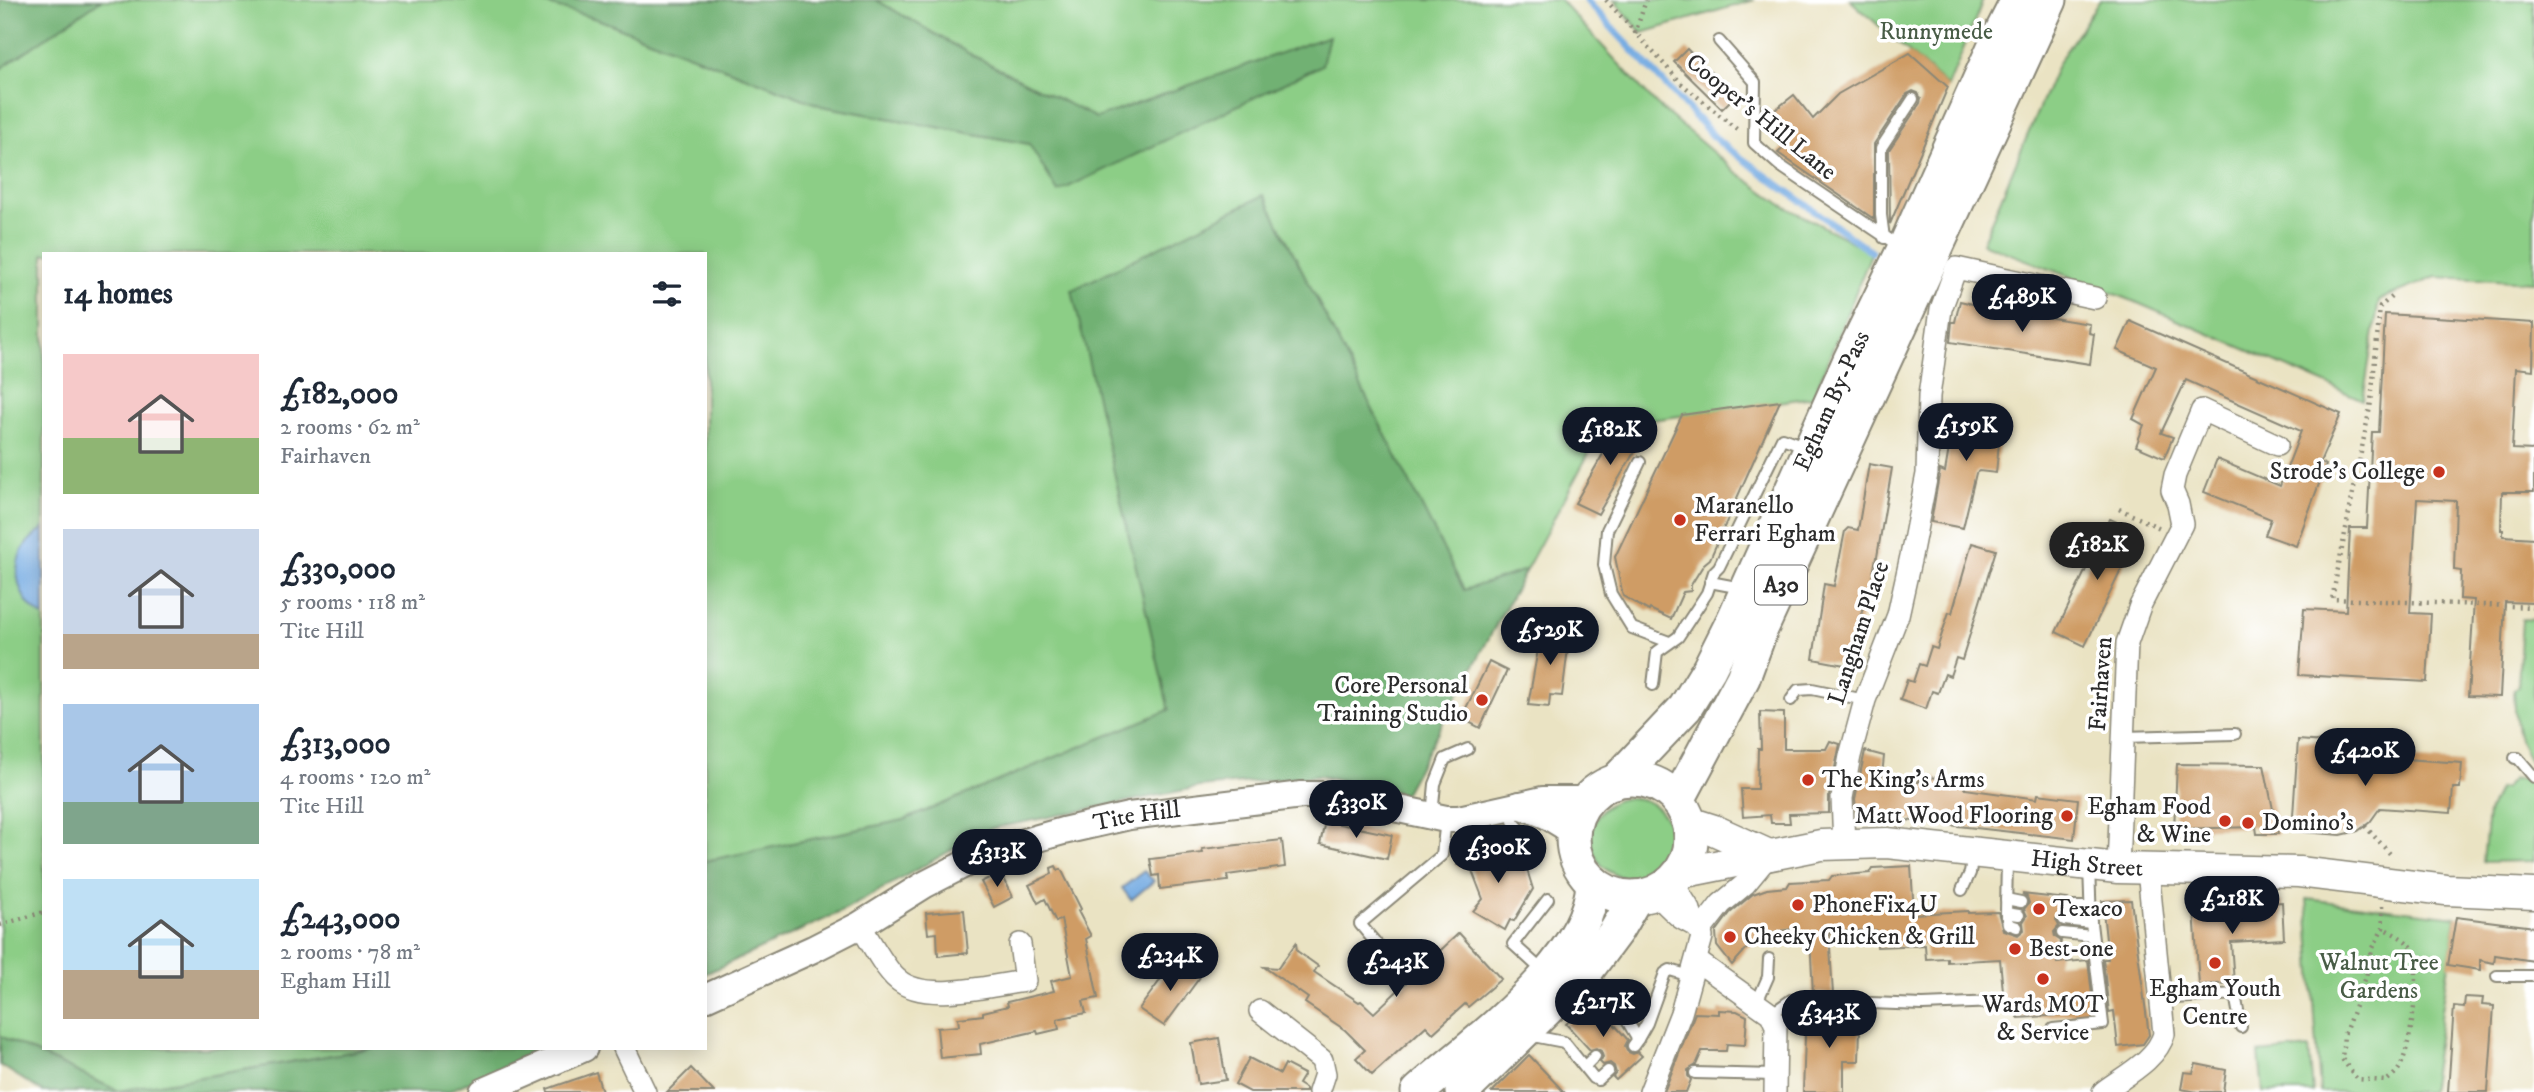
<!DOCTYPE html>
<html lang="en">
<head>
<meta charset="utf-8">
<style>
  body { margin:0; font-family:"IM FELL DW Pica",serif; background:#f2f2f3; color:#1f2937; height:100vh; display:flex; flex-direction:column; font-size:26px; white-space:nowrap }
  * { box-sizing:border-box; margin:0 }
  p { font-size:23px; color:#747a83 }
  .icon { flex:none; width:38px; height:38px; fill:none; stroke:currentColor; stroke-width:2; stroke-linecap:round; stroke-linejoin:round }
  .map { position:relative; flex:1; overflow:hidden }
  .details { position:absolute; left:42px; top:252px; width:665px; height:798px; display:flex; flex-direction:column; background:#fff; border-radius:0px; box-shadow:0 4px 18px #0003 }
  .details>* { flex:none }
  .price { position:absolute; translate:-50% -60px; padding:0 16px; border-radius:24px; background:#111827; color:#fff; font-size:23px; line-height:46px; filter:drop-shadow(0 2px 4px #0008) }
  .price::after { content:''; position:absolute; left:50%; top:42px; width:21px; height:16px; margin-left:-10px; background:inherit; clip-path:polygon(0 0,100% 0,50% 100%) }
  .price.active { background:#222; color:#fff }
  ul { padding:0; list-style:none }
  li { display:flex; align-items:center; gap:21px; height:175px; padding:0 21px }
  li span { display:grid; place-items:center; flex:none; width:196px; height:140px; border-radius:0px; color:#555 }
  li>.icon { margin-inline-start:auto }
  span .icon { width:84px; height:84px; fill:#fffc; stroke-width:1 }
  li b { font-size:30px }
  h2 { display:flex; justify-content:space-between; align-items:center; height:84px; padding:0 21px; font-size:30px }
  .map>svg:first-child { display:block }
  .green { fill:#8cce86; stroke:#5c7c58; stroke-width:2 }
  .forest { fill:#71b173; stroke:#4e6e4f; stroke-width:2 }
  .water { fill:#74abe2; stroke:#506b86; stroke-width:2 }
  .lines { fill:none; stroke-linecap:round; stroke-linejoin:round }
  .stream { stroke:#74abe2; stroke-width:7 }
  .building { fill:#cf9c65 }
  .service-casing { stroke:#8a8777; stroke-width:14 }
  .minor-casing { stroke:#8a8777; stroke-width:24 }
  .tertiary-casing { stroke:#8a8777; stroke-width:30 }
  .secondary-casing { stroke:#8a8777; stroke-width:33 }
  .primary-casing { stroke:#8a8777; stroke-width:37 }
  .path { stroke:#8a8777; stroke-width:4.5; stroke-dasharray:2 5; stroke-linecap:butt }
  .service { stroke:#fff; stroke-width:10 }
  .minor { stroke:#fff; stroke-width:21 }
  .tertiary { stroke:#fff; stroke-width:26 }
  .secondary { stroke:#fff; stroke-width:30 }
  .primary { stroke:#fff; stroke-width:33 }
  .poi-dot { fill:#c8321e; stroke:#fff; stroke-width:2.5 }
  .labels { text-anchor:middle; dominant-baseline:central; stroke-width:7; stroke-linejoin:round; paint-order:stroke }
  .shield { fill:#fff; stroke:#6b6b6b; stroke-width:2 }
  .shield-label { font-size:23px; font-weight:bold; fill:#2b2b2b }
  .park-label { font-size:24px; fill:#485c46; stroke:#fff }
  .street-label { font-size:24px; fill:#2b2b2b; stroke:#fff }
  .poi-label { font-size:24px; fill:#2b2b2b; stroke:#fff; text-anchor:start }
</style>
</head>
<body>
<div class="map">
<svg width="2534" height="1092" viewBox="0 0 2534 1092">
  <rect width="100%" height="100%" fill="#fff"/>
  <filter id="ink" filterUnits="userSpaceOnUse"><feTurbulence type="fractalNoise" baseFrequency=".0143" numOctaves="2"/><feDisplacementMap in="SourceGraphic" scale="14" xChannelSelector="R" yChannelSelector="G"/><feConvolveMatrix kernelMatrix="1 2 1 2 8 2 1 2 1" color-interpolation-filters="sRGB"/></filter>
  <filter id="wash" filterUnits="userSpaceOnUse"><feTurbulence type="fractalNoise" baseFrequency=".00686" numOctaves="4" result="noise"/><feDisplacementMap in="SourceGraphic" scale="28" xChannelSelector="R" yChannelSelector="G"/><feGaussianBlur stdDeviation="1.57" result="paint"/><feColorMatrix in="noise" values="0 0 0 0 0 0 0 0 0 0 0 0 0 0 0 0 0 1.4 0 .05"/><feComposite in="paint" operator="in"/></filter>
  <g filter="url(#wash)">
    <rect width="100%" height="100%" fill="#eae3c3"/>
    <g class="green">
      <polygon points="98,0 532,0 600,20 822,106 1029,144 1329,36 1096,119 970,54 876,0 1560,0 1656,104 1735,171 1782,205 1872,252 1813,397 1603,427 1526,570 1464,591 1264,195 1073,290 1169,710 904,820 705,861 705,254 44,254 44,1048 374,1048 118,1091 0,1036 0,69"/>
      <polygon points="1614,0 1754,0 1642,33"/>
      <polygon points="1850,0 1983,0 1948,87"/>
      <polygon points="2100,0 2534,0 2534,282 2436,277 2379,300 2363,400 2133,301 1982,243 2058,63"/>
      <path d="M2522 619 2534 620V767C2516 743 2515 718 2514 689L2518 687Z"/>
      <polygon points="2527,778 2534,785 2534,861 2483,862 2488,813 2498,789 2505,788 2513,779"/>
      <circle cx="1631" cy="838" r="40"/>
      <polygon points="2307,899 2456,917 2430,1092 2320,1092"/>
      <polygon points="2309,1048 2313,1092 2263,1092 2259,1053"/>
    </g>
    <g class="forest">
      <polygon points="0,0 101,0 0,69"/>
      <polygon points="532,0 876,0 970,54 1096,118 1329,36 1322,65 1058,192 1029,144 822,106 600,20"/>
      <polygon points="1264,195 1464,590 1526,570 1404,794 1319,776 1200,787 989,829 845,910 705,974 705,861 904,820 1169,710 1072,290"/>
      <polygon points="0,1036 118,1091 374,1048 543,1048 447,1092 43,1092 0,1065"/>
    </g>
    <g class="water">
      <path d="M44 528V617C19 603 8 567 27 543 31 538 38 533 44 528Z"/>
      <polygon points="1144,871 1154,881 1131,900 1122,888"/>
    </g>
    <g class="lines">
      <polyline class="stream" points="1586,0 1719,142 1872,252"/>
    </g>
    <g id="blocks">
      <g class="building">
        <polygon points="1687,49 1735,96 1722,109 1674,62"/>
        <polygon points="1910,53 1948,87 1890,224 1889,150 1920,103 1921,99 1918,93 1913,91 1907,94 1874,144 1874,219 1778,153 1789,143 1767,116 1794,95 1813,119 1838,94"/>
        <polygon points="1960,301 2014,314 2015,312 2028,314 2090,324 2089,333 2094,334 2090,364 1950,342 1952,322 1955,322"/>
        <polygon points="2385,314 2534,323 2533,370 2516,368 2512,449 2534,450 2534,492 2502,492 2501,530 2503,530 2503,536 2534,538 2534,603 2505,602 2500,697 2468,696 2474,600 2460,599 2461,571 2454,570 2456,501 2417,499 2410,613 2431,614 2427,682 2299,675 2304,609 2346,611 2350,528 2367,528 2372,432 2379,432"/>
        <polygon points="2130,321 2341,414 2320,462 2326,465 2296,546 2265,535 2271,519 2204,492 2217,459 2280,486 2301,431 2186,380 2161,433 2173,437 2164,458 2136,446 2144,425 2133,419 2156,367 2117,350"/>
        <polygon points="1780,401 1710,559 1704,564 1691,585 1691,591 1683,592 1671,619 1650,609 1649,611 1623,596 1615,557 1682,415"/>
        <polygon points="1956,407 2002,413 1996,473 1979,471 1976,473 1963,528 1931,522 1940,470 1945,472"/>
        <polygon points="1649,427 1598,514 1575,503 1607,447 1608,430"/>
        <polygon points="1869,464 1892,468 1877,557 1876,557 1870,591 1866,591 1854,651 1850,666 1813,659 1824,584 1834,586 1845,531 1848,528 1858,530"/>
        <polygon points="2110,519 2139,532 2085,646 2056,632"/>
        <polygon points="1972,543 1996,550 1962,660 1956,658 1950,676 1945,674 1938,693 1932,691 1926,709 1900,700 1907,680 1913,682 1919,664 1925,666 1931,647 1937,649 1949,612 1952,613"/>
        <polygon points="1542,627 1570,632 1562,696 1550,695 1549,707 1528,705"/>
        <polygon points="1489,662 1507,671 1480,728 1461,718"/>
        <polygon points="1760,712 1784,713 1784,749 1826,749 1830,741 1840,744 1829,796 1829,813 1789,814 1790,823 1771,823 1770,815 1743,817 1741,789 1757,789 1758,749 1761,749"/>
        <polygon points="2298,740 2324,742 2324,748 2349,750 2348,755 2462,763 2460,788 2453,788 2451,813 2380,808 2370,822 2358,831 2341,835 2292,831"/>
        <polygon points="1865,751 1884,756 1882,776 1919,782 1920,776 1938,778 1937,781 1965,785 1965,789 2037,799 2038,794 2078,799 2074,839 1861,815 1856,809 1855,799"/>
        <polygon points="2177,764 2264,765 2278,834 2257,834 2256,827 2174,829"/>
        <polygon points="1325,821 1392,835 1387,859 1320,844"/>
        <polygon points="1282,840 1285,867 1227,875 1228,881 1160,889 1159,875 1153,876 1150,859 1203,853 1202,849"/>
        <polygon points="1461,847 1524,860 1533,889 1514,921 1510,920 1505,930 1473,911 1483,899 1471,868 1457,865"/>
        <polygon points="1056,866 1058,870 1061,869 1081,909 1078,911 1091,936 1086,939 1098,998 1083,1001 1086,1013 1057,1019 1059,1029 1038,1034 1037,1031 980,1044 981,1054 940,1058 937,1028 959,1026 958,1018 983,1015 983,1012 1008,1006 1007,1002 1054,991 1051,981 1072,976 1061,919 1056,922 1045,899 1038,903 1029,885 1052,874 1051,868"/>
        <polygon points="1911,866 1914,914 1968,911 1968,913 1998,912 2003,930 2018,935 2024,930 2023,922 2027,916 2024,909 2029,903 2027,897 2022,894 2067,899 2059,904 2061,913 2056,920 2059,926 2054,932 2055,937 2061,941 2057,963 2088,960 2094,1013 2018,1018 2017,1002 2004,1002 2000,959 1947,962 1947,958 1926,959 1925,945 1877,947 1876,930 1829,932 1833,994 1813,993 1810,938 1798,939 1798,928 1775,932 1748,947 1732,965 1717,946 1716,932 1730,913 1753,894 1767,889 1787,887 1790,882 1829,880 1832,876 1870,873 1873,868"/>
        <polygon points="1001,872 1013,897 994,907 981,882"/>
        <polygon points="2131,900 2149,1035 2143,1044 2118,1047 2114,1011 2109,1012 2103,959 2108,959 2102,901"/>
        <polygon points="2282,902 2284,939 2231,942 2234,983 2199,985 2194,909"/>
        <polygon points="964,910 968,953 938,956 937,933 928,934 926,913"/>
        <polygon points="2456,917 2534,927 2534,961 2495,955 2494,963 2480,960 2480,970 2448,965"/>
        <polygon points="1459,933 1501,979 1468,1007 1465,1004 1433,1033 1426,1026 1372,1075 1356,1058 1365,1050 1345,1030 1305,1003 1308,998 1264,967 1278,968 1296,943 1297,951 1318,966 1314,972 1359,1002 1361,1001 1374,1013"/>
        <polygon points="1175,960 1200,977 1164,1026 1139,1009"/>
        <polygon points="2465,997 2483,998 2482,1005 2494,1006 2488,1092 2448,1092 2454,1006 2464,1007"/>
        <polygon points="1592,1001 1594,1014 1599,1016 1605,1014 1628,1040 1625,1046 1628,1052 1633,1054 1638,1052 1642,1056 1616,1080 1613,1077 1616,1073 1614,1066 1610,1063 1603,1065 1600,1062 1603,1057 1601,1051 1596,1048 1590,1050 1566,1024"/>
        <polygon points="1814,1009 1838,1010 1838,1016 1856,1016 1856,1027 1860,1027 1859,1061 1844,1061 1844,1092 1803,1092 1806,1010"/>
        <polygon points="1719,1010 1737,1011 1747,1016 1745,1045 1727,1044 1726,1051 1702,1051 1696,1065 1688,1070 1688,1076 1691,1080 1686,1092 1664,1092 1695,1013 1719,1014"/>
        <polygon points="1219,1038 1226,1080 1198,1084 1191,1043"/>
        <polygon points="1529,1055 1564,1092 1492,1092"/>
        <polygon points="1249,1058 1280,1074 1285,1064 1304,1074 1298,1084 1306,1089 1306,1092 1250,1092 1235,1084"/>
        <polygon points="2196,1064 2226,1070 2223,1092 2197,1092 2181,1089 2184,1072 2193,1073"/>
        <polygon points="691,1068 714,1092 667,1092"/>
        <polygon points="596,1072 602,1092 548,1092 547,1089"/>
      </g>
    </g>
  </g>
  <g filter="url(#ink)">
    <use href="#blocks" fill-opacity="0" stroke="#8a8777" stroke-width="2"/>
    <g class="lines">
      <g class="service-casing">
        <g id="service">
          <polyline points="1719,41 1755,82 1754,143 1779,165 1899,246"/>
          <polyline points="1884,238 1881,215 1881,148 1913,99"/>
          <polyline points="1640,462 1607,530 1604,565 1611,594 1632,628 1669,642"/>
          <polyline points="1710,582 1731,586 1744,591"/>
          <polyline points="1653,685 1657,652 1678,637 1707,593 1714,572 1719,567 1782,438 1807,447"/>
          <polyline points="1791,700 1798,690 1812,689 1865,700"/>
          <polyline points="2123,737 2235,734"/>
          <polyline points="2515,758 2518,758 2534,777"/>
          <polyline points="1513,807 1513,821 1534,846"/>
          <polyline points="1432,816 1435,784 1445,759 1468,749"/>
          <polyline points="2007,858 2006,913 2019,915"/>
          <polyline points="1962,890 1970,873 1973,854"/>
          <polyline points="2006,899 2021,902"/>
          <polyline points="2066,907 2090,907"/>
          <polyline points="2006,913 2008,924 2017,927"/>
          <polyline points="2064,920 2091,923"/>
          <polyline points="2062,933 2092,936"/>
          <polyline points="1395,966 1360,924 1442,855 1446,819"/>
          <path d="M1589 972C1608 992 1624 1014 1638 1039L1633 1046"/>
          <polyline points="1545,973 1513,944 1548,899"/>
          <polyline points="2497,976 2534,976"/>
          <polyline points="2160,999 2235,994 2241,1027"/>
          <polyline points="1757,1002 1768,977 1769,959"/>
          <polyline points="1599,1008 1614,1002"/>
          <polyline points="1771,1014 1791,1000 1923,1005 1996,1002"/>
          <polyline points="1531,1029 1538,1037 1564,1042 1593,1078 1598,1080 1608,1071"/>
          <polyline points="2053,1029 2103,1024 2091,923 2089,866"/>
          <polyline points="1638,1039 1647,1023 1665,973 1670,970 1693,977"/>
          <polyline points="1585,1066 1595,1056"/>
          <polyline points="1695,1073 1775,1075"/>
        </g>
      </g>
      <g class="minor-casing">
        <g id="minor">
          <polyline points="1844,844 1842,798 1850,756 1865,700 1898,615 1911,556 1927,474 1929,396 1941,309 1956,268 2095,298"/>
          <polyline points="2118,868 2127,643 2140,606 2182,524 2178,504 2172,490 2175,475 2202,410 2277,445"/>
          <polyline points="1672,882 1690,910 1693,923"/>
          <path d="M860 925C869 939 885 969 897 979 924 1004 992 985 1025 981L1020 944"/>
          <polyline points="1700,931 1721,904 1745,884 1769,855"/>
          <polyline points="1697,961 1771,1014 1776,1026 1775,1092"/>
          <polyline points="1260,1011 1322,1060 1325,1074 1319,1092"/>
          <polyline points="624,1048 645,1092"/>
          <path d="M1650 1092 1681 1013 1702 937C1699 925 1690 924 1681 918 1672 911 1663 901 1655 893"/>
          <path d="M2103 1092C2124 1076 2157 1060 2164 1034L2148 870"/>
        </g>
      </g>
      <g class="tertiary-casing">
        <g id="tertiary">
          <polyline points="1520,805 1546,815 1574,832"/>
          <path id="s1" d="M705 998 813 949 860 925 924 885 988 852 1063 831 1129 816 1302 795H1333L1446 819H1459L1543 800H1587"/>
          <polyline points="483,1092 584,1048"/>
        </g>
      </g>
      <g class="secondary-casing">
        <g id="secondary">
          <polyline points="1689,822 1714,830 1769,855"/>
          <path id="s2" d="M1680 873 1821 845 1887 843 2118 868 2299 872 2446 890 2534 894"/>
        </g>
      </g>
      <g class="primary-casing">
        <g id="primary">
          <circle cx="1632" cy="838" r="59"/>
          <path id="s3" d="M1616 781 1685 708 1709 669 1733 621 1850 360 1904 249 1995 45 2018 0"/>
          <polyline points="1678,800 1743,678 1761,629 2050,0"/>
          <path d="M1418 1092C1474 1042 1590 962 1593 882"/>
          <polyline points="1462,1092 1587,970 1616,931 1636,897"/>
        </g>
      </g>
      <g class="path">
        <polyline points="1606,0 1682,84 1740,132"/>
        <polyline points="1635,34 1646,0"/>
        <polyline points="2391,297 2380,307 2371,402 2332,599 2534,607"/>
        <polyline points="2119,509 2160,528"/>
        <polyline points="2365,826 2393,857"/>
        <path d="M2382 906 2383 928 2372 950 2366 977 2344 1035 2342 1059 2357 1079 2386 1081C2390 1078 2395 1074 2398 1070 2411 1053 2423 963 2411 946 2405 939 2392 933 2383 928"/>
        <polyline points="0,925 44,912"/>
      </g>
      <use href="#service" class="service"/>
      <use href="#minor" class="minor"/>
      <use href="#tertiary" class="tertiary"/>
      <use href="#secondary" class="secondary"/>
      <use href="#primary" class="primary"/>
    </g>
  </g>
  <g class="poi-dot">
    <circle cx="2439" cy="472" r="7"/>
    <circle cx="1680" cy="520" r="7"/>
    <circle cx="1482" cy="700" r="7"/>
    <circle cx="1808" cy="780" r="7"/>
    <circle cx="2067" cy="816" r="7"/>
    <circle cx="2225" cy="821" r="7"/>
    <circle cx="2248" cy="823" r="7"/>
    <circle cx="1798" cy="905" r="7"/>
    <circle cx="2039" cy="909" r="7"/>
    <circle cx="1730" cy="937" r="7"/>
    <circle cx="2015" cy="949" r="7"/>
    <circle cx="2215" cy="963" r="7"/>
    <circle cx="2043" cy="979" r="7"/>
  </g>
  <g class="labels">
    <rect class="shield" x="1755" y="565.5" width="52" height="39" rx="5"/>
    <g class="shield-label">
      <text x="1781" y="585">A30</text>
    </g>
    <g class="park-label">
      <text x="1936" y="32">Runnymede</text>
      <text x="2379" y="963">Walnut Tree<tspan x="2379" dy="28">Gardens</tspan></text>
    </g>
    <g class="street-label">
      <text transform="translate(1761 117) rotate(39)">Cooper's Hill Lane</text>
      <text stroke="none"><textPath href="#s3" startOffset="441">Egham By-Pass</textPath></text>
      <text transform="translate(1859 633) rotate(-72)">Langham Place</text>
      <text transform="translate(2101 684) rotate(-86)">Fairhaven</text>
      <text stroke="none"><textPath href="#s1" startOffset="472">Tite Hill</textPath></text>
      <text stroke="none"><textPath href="#s2" startOffset="411">High Street</textPath></text>
    </g>
    <g class="poi-label">
      <text x="2425" y="472" text-anchor="end">Strode's College</text>
      <text x="1694" y="506">Maranello<tspan x="1694" dy="28">Ferrari Egham</tspan></text>
      <text x="1468" y="686" text-anchor="end">Core Personal<tspan x="1468" dy="28">Training Studio</tspan></text>
      <text x="1822" y="780">The King's Arms</text>
      <text x="2211" y="807" text-anchor="end">Egham Food<tspan x="2211" dy="28">&amp; Wine</tspan></text>
      <text x="2053" y="816" text-anchor="end">Matt Wood Flooring</text>
      <text x="2262" y="823">Domino's</text>
      <text x="1812" y="905">PhoneFix4U</text>
      <text x="2053" y="909">Texaco</text>
      <text x="1744" y="937">Cheeky Chicken &amp; Grill</text>
      <text x="2029" y="949">Best-one</text>
      <text x="2215" y="989" text-anchor="middle">Egham Youth<tspan x="2215" dy="28">Centre</tspan></text>
      <text x="2043" y="1005" text-anchor="middle">Wards MOT<tspan x="2043" dy="28">&amp; Service</tspan></text>
    </g>
  </g>
</svg>
<b class="price" style="left:2022px;top:334px">£489K</b>
<b class="price" style="left:1966px;top:463px">£159K</b>
<b class="price" style="left:1610px;top:467px">£182K</b>
<b class="price active" style="left:2097px;top:582px">£182K</b>
<b class="price" style="left:1550px;top:667px">£529K</b>
<b class="price" style="left:2365px;top:788px">£420K</b>
<b class="price" style="left:1356px;top:840px">£330K</b>
<b class="price" style="left:1498px;top:885px">£300K</b>
<b class="price" style="left:997px;top:889px">£313K</b>
<b class="price" style="left:2232px;top:936px">£218K</b>
<b class="price" style="left:1170px;top:993px">£234K</b>
<b class="price" style="left:1396px;top:999px">£243K</b>
<b class="price" style="left:1603px;top:1039px">£217K</b>
<b class="price" style="left:1829px;top:1050px">£343K</b>
<section class="details">
<h2>14 homes<svg class="icon" aria-label="filters" viewBox="0 0 24 24"><path d="M4 7h16M4 17h16"/><circle cx="9" cy="7" r="2"/><circle cx="15" cy="17" r="2"/></svg></h2>
<ul>
<li><span style="background:linear-gradient(#f6c9c9 60%,#8fb573 0)"><svg class="icon" aria-label="home" viewBox="0 0 24 24"><path d="M3 11l9-7 9 7M6 9v11h12V9"/></svg></span><div><b>£182,000</b><p>2 rooms · 62 m²</p><p>Fairhaven</p></div></li>
<li><span style="background:linear-gradient(#c9d6e8 75%,#b9a48a 0)"><svg class="icon" aria-label="home" viewBox="0 0 24 24"><path d="M3 11l9-7 9 7M6 9v11h12V9"/></svg></span><div><b>£330,000</b><p>5 rooms · 118 m²</p><p>Tite Hill</p></div></li>
<li><span style="background:linear-gradient(#a9c7e8 70%,#7fa58c 0)"><svg class="icon" aria-label="home" viewBox="0 0 24 24"><path d="M3 11l9-7 9 7M6 9v11h12V9"/></svg></span><div><b>£313,000</b><p>4 rooms · 120 m²</p><p>Tite Hill</p></div></li>
<li><span style="background:linear-gradient(#bfe0f5 65%,#b9a48a 0)"><svg class="icon" aria-label="home" viewBox="0 0 24 24"><path d="M3 11l9-7 9 7M6 9v11h12V9"/></svg></span><div><b>£243,000</b><p>2 rooms · 78 m²</p><p>Egham Hill</p></div></li>
</ul>
</section>
</div>
</body>
</html>
